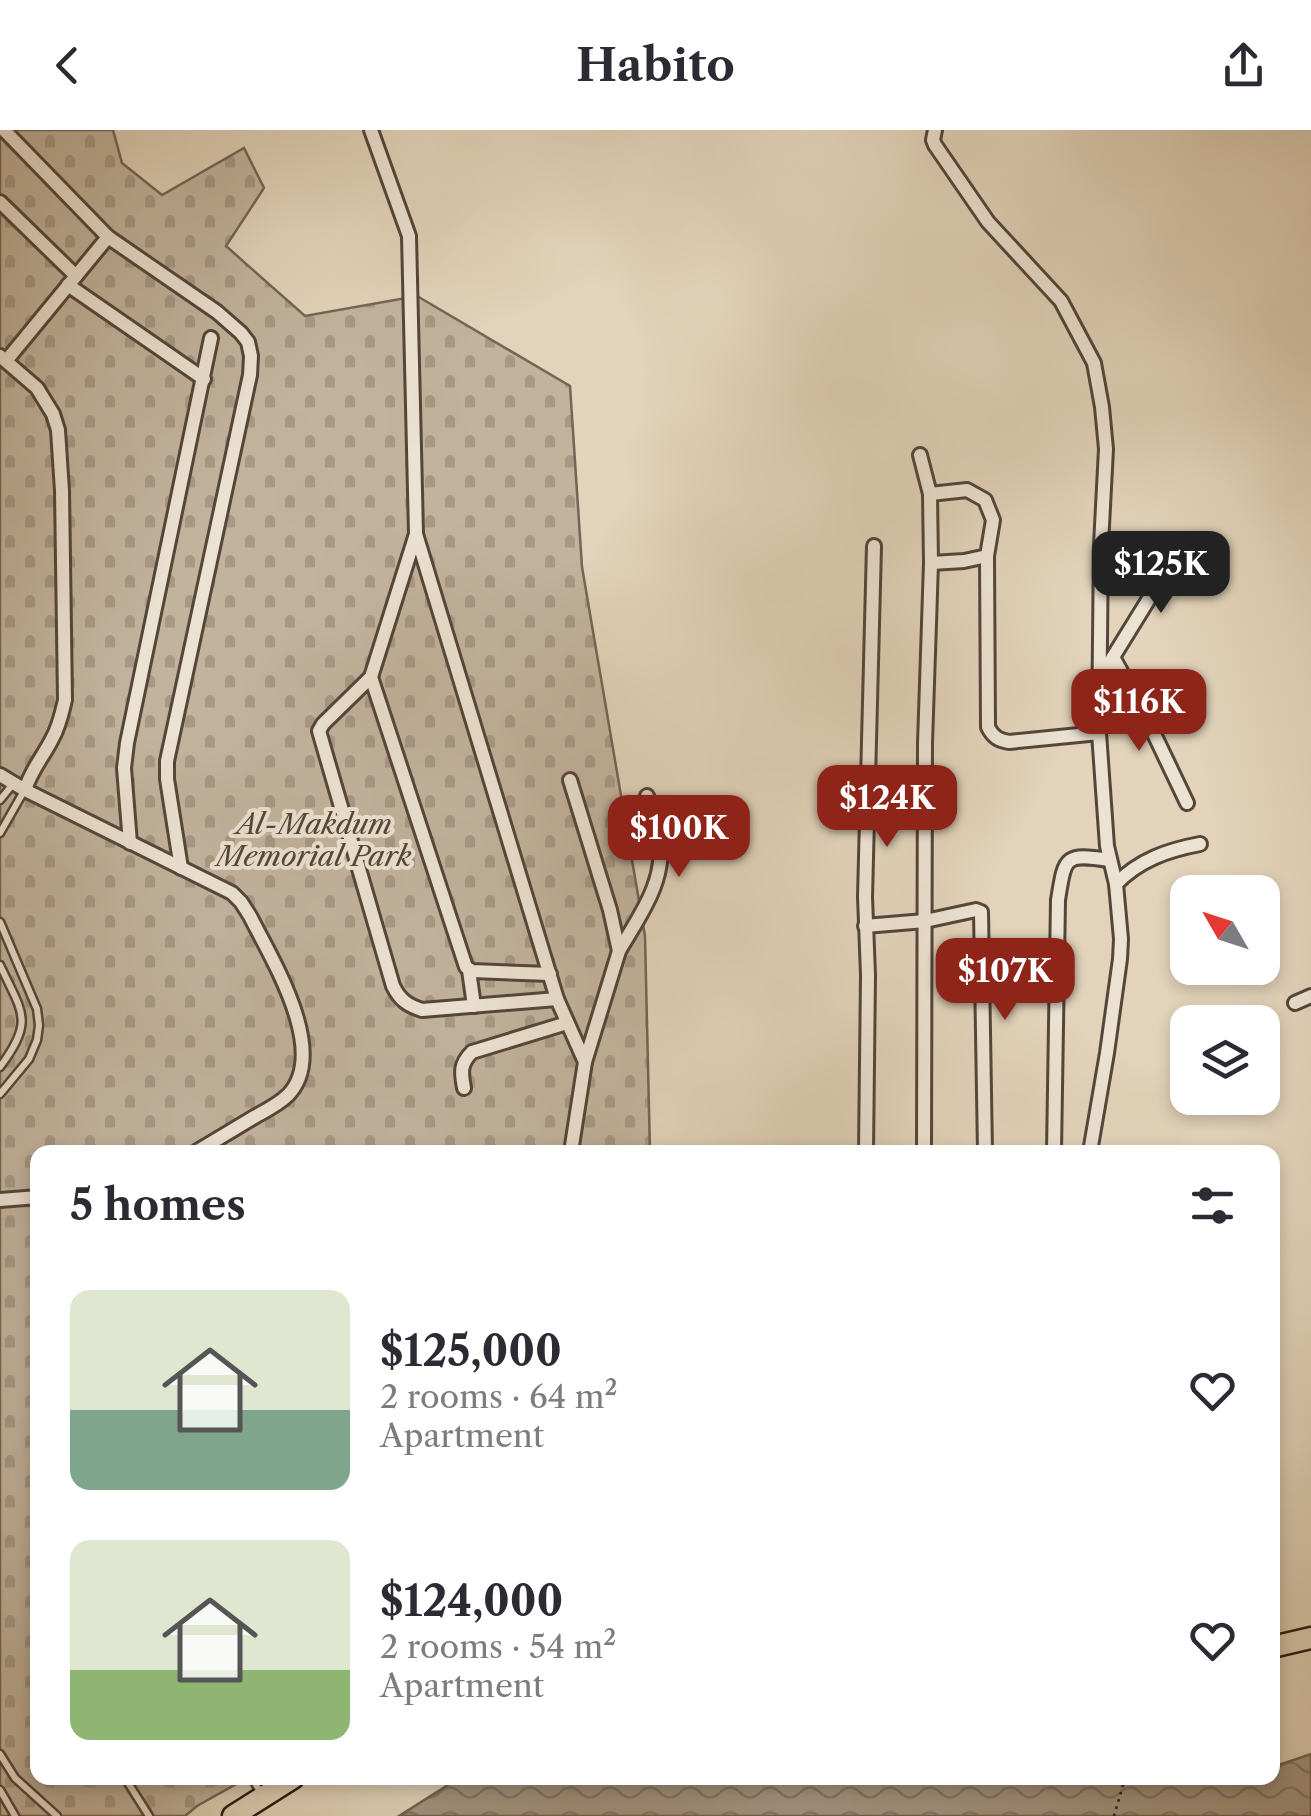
<!DOCTYPE html>
<html lang="en">
<head>
<meta charset="utf-8">
<style>
  body { margin:0; font-family:"Libre Caslon Text",serif; background:#f7f7f7; color:#2b2b33; height:100vh; display:flex; flex-direction:column; font-size:38px; white-space:nowrap }
  * { box-sizing:border-box; margin:0 }
  p { font-size:32px; color:#7c7c81 }
  .icon { flex:none; width:55px; height:55px; fill:none; stroke:currentColor; stroke-width:2; stroke-linecap:round; stroke-linejoin:round }
  .map { position:relative; flex:1; overflow:hidden }
  .panel { position:absolute; left:30px; top:1015px; width:1250px; height:640px; display:flex; flex-direction:column; background:#fff; border-radius:20px; box-shadow:0 5px 15px #0003 }
  .panel>* { flex:none }
  .needle { width:65px; rotate:309deg }
  .tools { position:absolute; left:1170px; top:745px; display:grid; gap:20px }
  .tools a { display:grid; place-items:center; width:110px; height:110px; border-radius:20px; background:#fff; box-shadow:0 5px 15px #0003; font-size:50px }
  .price { position:absolute; translate:-50% -85px; padding:0 22px; border-radius:20px; background:#8f2418; color:#fff; font-size:32px; line-height:65px; filter:drop-shadow(0 2px 5px #0008) }
  .price::after { content:''; position:absolute; left:50%; top:60px; width:30px; height:22px; margin-left:-15px; background:inherit; clip-path:polygon(0 0,100% 0,50% 100%) }
  .price.current { background:#222; color:#fff }
  ul { padding:0; list-style:none }
  li { display:flex; align-items:center; gap:30px; height:250px; padding:0 40px }
  li span { display:grid; place-items:center; flex:none; width:280px; height:200px; border-radius:20px; color:#555 }
  li>.icon { margin-inline-start:auto }
  span .icon { width:120px; height:120px; fill:#fffc; stroke-width:1 }
  li b { font-size:42px }
  h2 { display:flex; justify-content:space-between; align-items:center; height:120px; padding:0 40px; font-size:42px }
  header { display:flex; justify-content:space-between; align-items:center; height:130px; padding:0 40px; background:#fff; font-size:45px; font-weight:700 }
  .map>svg:first-child { display:block }
  .cemetery { fill:url(#cemetery-stones); stroke:#746556; stroke-width:2.5 }
  .water { fill:url(#water-waves); stroke:#706153; stroke-width:2.5 }
  .lines { fill:none; stroke-linecap:round; stroke-linejoin:round }
  .service-casing { stroke:#54463a; stroke-width:11 }
  .minor-casing { stroke:#54463a; stroke-width:18 }
  .primary-casing { stroke:#251710; stroke-width:25 }
  .path { stroke:#251710; stroke-width:2.5; stroke-dasharray:2.5 5; stroke-linecap:butt }
  .service { stroke:#ece2d2; stroke-width:6 }
  .minor { stroke:#ece2d2; stroke-width:12 }
  .primary { stroke:#e2d3ba; stroke-width:20 }
  .labels { text-anchor:middle; dominant-baseline:central; stroke-width:8; stroke-linejoin:round; paint-order:stroke }
  .park-label { font-size:28px; font-style:italic; fill:#54463a; stroke:#ece2d2 }
</style>
</head>
<body>
<header><svg class="icon" aria-label="back" viewBox="0 0 24 24"><path d="M15 5l-7 7 7 7"/></svg>Habito<svg class="icon" aria-label="share" viewBox="0 0 24 24"><path d="M12 15V3M7 8l5-5 5 5M5 13v7h14v-7"/></svg></header>
<div class="map">
<svg width="1311" height="1686" viewBox="0 0 1311 1686">
  <defs>
    <pattern id="cemetery-stones" width="16" height="16" patternUnits="userSpaceOnUse" patternTransform="scale(2.5)"><rect width="16" height="16" fill="#c2b39d"/><path d="M2 7V4a2 2 0 0 1 4 0v3zM10 15v-3a2 2 0 0 1 4 0v3z" fill="#a79986"/></pattern>
    <pattern id="water-waves" width="16" height="10" patternUnits="userSpaceOnUse" patternTransform="scale(2.5)"><rect width="16" height="10" fill="#a29380"/><path d="M0 5q4-4 8 0t8 0" fill="none" stroke="#847767"/></pattern>
  </defs>
  <rect width="100%" height="100%" fill="#e2d3ba"/>
  <filter id="stains"><feTurbulence type="fractalNoise" baseFrequency=".002" numOctaves="4"/><feColorMatrix values="0 0 0 0 .2 0 0 0 0 .09 0 0 0 0 .02 0 0 0 .5 -.17"/></filter>
  <radialGradient id="worn" r=".72"><stop offset=".6" stop-color="#630" stop-opacity="0"/><stop offset="1" stop-color="#630" stop-opacity=".3"/></radialGradient>
  <polygon class="cemetery" points="0,0 113,0 122,33 162,65 244,18 264,58 226,116 305,186 417,166 570,256 582,437 645,806 650,1022 38,1022 38,1648 247,1648 197,1676 185,1686 0,1686"/>
  <polygon class="water" points="1311,1624 1311,1686 399,1686 459,1648 1272,1648 1273,1637"/>
  <g class="lines">
    <g class="service-casing">
      <g id="service">
        <polyline points="0,670 13,654"/>
        <polyline points="0,703 24,661"/>
        <polyline points="0,792 37,879 39,895 37,910 29,929 0,964"/>
        <path d="M0 835C22 883 35 890 0 937"/>
        <polyline points="0,1624 15,1648 57,1686"/>
        <polyline points="125,1648 149,1686"/>
        <polyline points="252,1648 262,1665"/>
        <polyline points="0,1660 15,1686"/>
      </g>
    </g>
    <g class="minor-casing">
      <g id="minor">
        <polyline points="4,0 108,107 217,182 241,203 248,212 251,226 250,245 167,631 167,649 181,738"/>
        <polyline points="371,0 409,106 416,404 557,869 585,932 571,1022"/>
        <polyline points="935,0 933,10 935,15 988,92 1061,171 1094,233 1102,277 1106,319 1101,415 1099,603 1107,716 1116,754 1121,809 1120,829 1107,923 1090,1022"/>
        <polyline points="0,72 76,146"/>
        <polyline points="68,155 204,249"/>
        <path d="M0 226 37 258 53 284 58 300 62 361 65 570C62 583 59 597 52 609 43 627 31 640 25 660"/>
        <polyline points="6,231 108,107"/>
        <polyline points="920,325 930,364 931,433 925,613 924,1022"/>
        <polyline points="930,364 967,360 985,370 993,390 987,426 964,431 931,433"/>
        <path d="M987 426 988 597C993 607 998 610 1009 612L1099 603"/>
        <polyline points="1113,527 1176,425"/>
        <polyline points="1101,546 1113,527 1146,587 1187,673"/>
        <polyline points="371,547 416,404"/>
        <path d="M0 645 25 660 232 763 241 772 250 786C271 828 330 922 288 965 279 974 267 980 256 986 236 998 216 1010 196 1022"/>
        <polyline points="570,650 610,780 619,821 585,932"/>
        <polyline points="130,713 124,638 127,613 211,208"/>
        <path d="M1116 754C1139 730 1168 720 1200 714"/>
        <polyline points="865,796 925,791 976,780 981,782 985,1022"/>
        <path d="M619 821C640 785 668 749 659 704 657 691 651 679 647 666"/>
        <polyline points="469,840 474,876"/>
        <path d="M550 844 472 841 466 837 371 547 323 594 319 601 393 856C400 870 407 875 422 880L557 869"/>
        <polyline points="1295,873 1311,866"/>
        <path d="M464 958C461 942 460 934 472 922L567 893"/>
        <polyline points="866,1022 868,845 865,767 874,416"/>
        <path d="M1054 1022 1058 770C1065 727 1064 723 1109 730"/>
        <polyline points="0,1070 38,1067"/>
      </g>
    </g>
    <g class="primary-casing">
      <g id="primary">
        <polyline points="1272,1517 1311,1508"/>
        <polyline points="233,1686 293,1648"/>
      </g>
    </g>
    <polyline class="path" points="1114,1686 1125,1648"/>
    <use href="#service" class="service"/>
    <use href="#minor" class="minor"/>
    <use href="#primary" class="primary"/>
  </g>
  <g class="labels">
    <g class="park-label">
      <text x="314" y="694">Al-Makdum<tspan x="314" dy="32">Memorial Park</tspan></text>
    </g>
  </g>
  <rect width="100%" height="100%" filter="url(#stains)"/>
  <rect width="100%" height="100%" fill="url(#worn)"/>
</svg>
<div class="tools">
<a><svg class="needle" viewBox="-14 -14 28 28"><path d="M0-13l5 13h-10z" fill="#e53935"/><path d="M0 13l5-13h-10z" fill="#7c7c81"/></svg></a>
<a><svg class="icon" aria-label="layers" viewBox="0 0 24 24"><path d="M12 4l9 5-9 5-9-5zM3 14l9 5 9-5"/></svg></a>
</div>
<b class="price current" style="left:1161px;top:486px">$125K</b>
<b class="price" style="left:1139px;top:624px">$116K</b>
<b class="price" style="left:887px;top:720px">$124K</b>
<b class="price" style="left:679px;top:750px">$100K</b>
<b class="price" style="left:1005px;top:893px">$107K</b>
<section class="panel">
<h2>5 homes<svg class="icon" aria-label="filters" viewBox="0 0 24 24"><path d="M4 7h16M4 17h16"/><circle cx="9" cy="7" r="2"/><circle cx="15" cy="17" r="2"/></svg></h2>
<ul>
<li><span style="background:linear-gradient(#dfe7d0 60%,#7fa58c 0)"><svg class="icon" aria-label="home" viewBox="0 0 24 24"><path d="M3 11l9-7 9 7M6 9v11h12V9"/></svg></span><div><b>$125,000</b><p>2 rooms · 64 m²</p><p>Apartment</p></div><svg class="icon" aria-label="heart" viewBox="0 0 24 24"><path d="M12 20l-8-8c-3-5 5-10 8-4 3-6 11-1 8 4z"/></svg></li>
<li><span style="background:linear-gradient(#dfe7d0 65%,#8fb573 0)"><svg class="icon" aria-label="home" viewBox="0 0 24 24"><path d="M3 11l9-7 9 7M6 9v11h12V9"/></svg></span><div><b>$124,000</b><p>2 rooms · 54 m²</p><p>Apartment</p></div><svg class="icon" aria-label="heart" viewBox="0 0 24 24"><path d="M12 20l-8-8c-3-5 5-10 8-4 3-6 11-1 8 4z"/></svg></li>
</ul>
</section>
</div>
</body>
</html>
